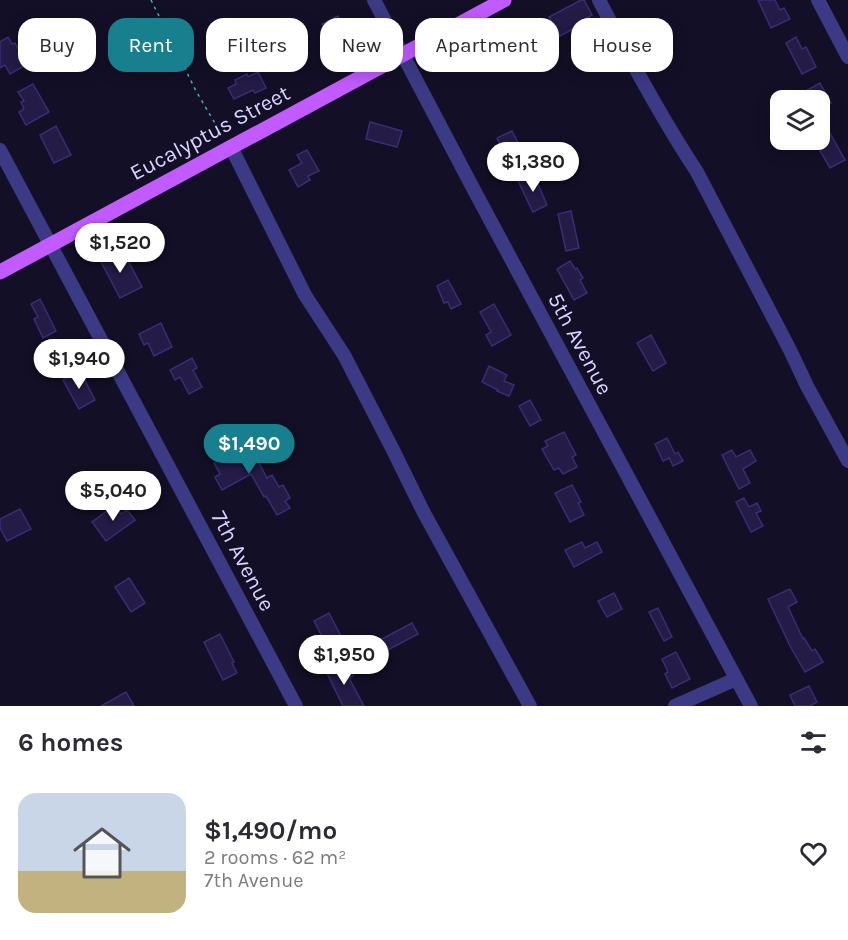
<!DOCTYPE html>
<html lang="en">
<head>
<meta charset="utf-8">
<style>
  body { margin:0; font-family:Karla,sans-serif; background:#f7f7f7; color:#2b2b33; height:100vh; display:flex; flex-direction:column; font-size:22px; white-space:nowrap }
  * { box-sizing:border-box; margin:0 }
  p { font-size:20px; color:#7c7c81 }
  .icon { flex:none; width:33px; height:33px; fill:none; stroke:currentColor; stroke-width:2; stroke-linecap:round; stroke-linejoin:round }
  .map { position:relative; height:706px; overflow:hidden }
  .panel { display:flex; flex-direction:column; background:#fff; flex:1 }
  .panel>* { flex:none }
  .hud { position:absolute; left:18px; top:18px; width:813px; height:54px; display:flex; gap:12px }
  .fabs { position:absolute; left:770px; top:90px; display:grid; gap:12px }
  .fabs a { display:grid; place-items:center; width:60px; height:60px; border-radius:12px; background:#fff; box-shadow:0 3px 15px #0003; font-size:30px }
  .price { position:absolute; translate:-50% -51px; padding:0 14px; border-radius:21px; background:#fff; color:#222; font-size:20px; line-height:39px; filter:drop-shadow(0 2px 3px #0008) }
  .price::after { content:''; position:absolute; left:50%; top:36px; width:18px; height:14px; margin-left:-9px; background:inherit; clip-path:polygon(0 0,100% 0,50% 100%) }
  .price.selected { background:#187f8f; color:#fff }
  ul { padding:0; list-style:none }
  li { display:flex; align-items:center; gap:18px; height:150px; padding:0 18px }
  li+li { border-top:2px solid #e1e1e2 }
  li span { display:grid; place-items:center; flex:none; width:168px; height:120px; border-radius:18px; color:#555 }
  li>.icon { margin-inline-start:auto }
  span .icon { width:72px; height:72px; fill:#fffc; stroke-width:1 }
  li b { font-size:26px }
  h2 { display:flex; justify-content:space-between; align-items:center; height:72px; padding:0 18px; font-size:26px }
  .pill { padding:0 21px; border-radius:18px; background:#fff; box-shadow:0 3px 15px #0003; font-size:21px; line-height:54px }
  .pill.selected { background:#187f8f; color:#fff }
  .map>svg:first-child { display:block }
  .building { fill:#241b47; stroke:#3b2d73; stroke-width:1.5 }
  .lines { fill:none; stroke-linecap:round; stroke-linejoin:round }
  .path { stroke:#2fb8b0; stroke-width:1.5; stroke-dasharray:3 4.5; stroke-linecap:butt }
  .minor { stroke:#3d3a85; stroke-width:14 }
  .major { stroke:#c25bff; stroke-width:15 }
  .labels { text-anchor:middle; dominant-baseline:central; stroke-width:4.5; stroke-linejoin:round; paint-order:stroke }
  .street-label { font-size:22px; fill:#d9d4ff; stroke:#130f26 }
</style>
</head>
<body>
<div class="map">
<svg width="848" height="706" viewBox="0 0 848 706">
  <rect width="100%" height="100%" fill="#130f26"/>
  <g class="building">
    <polygon points="581,0 584,0 592,15 580,22 581,25 560,36 549,17"/>
    <polygon points="758,0 775,0 780,10 784,8 790,19 771,28"/>
    <polygon points="338,16 352,42 335,50 322,24"/>
    <polygon points="8,37 12,44 15,43 22,55 19,58 24,66 10,74 5,65 0,68 0,42"/>
    <polygon points="796,37 802,49 806,47 816,67 802,74 786,43"/>
    <polygon points="258,72 266,88 255,93 253,90 234,99 228,88 236,84 235,80 247,74 248,77"/>
    <polygon points="820,83 831,103 826,106 828,110 819,115 819,100 809,100 804,92"/>
    <polygon points="33,84 49,112 26,125 19,112 24,109 21,102 24,101 18,92"/>
    <polygon points="370,122 402,131 397,147 366,139"/>
    <polygon points="56,126 71,155 54,163 40,135"/>
    <polygon points="827,128 845,160 830,168 814,140 819,140 819,133"/>
    <polygon points="512,131 527,160 512,167 497,138"/>
    <polygon points="307,150 319,171 308,176 310,180 298,187 289,170 302,163 297,155"/>
    <polygon points="533,173 547,205 533,212 518,181"/>
    <polygon points="571,211 579,248 566,251 558,214"/>
    <polygon points="114,250 121,262 127,259 142,287 120,298 99,258"/>
    <polygon points="570,261 575,269 577,268 583,278 580,280 587,293 574,300 557,269"/>
    <polygon points="448,280 461,304 451,309 448,302 444,303 437,286"/>
    <polygon points="40,299 56,331 43,338 34,319 38,317 31,304"/>
    <polygon points="494,304 511,335 492,346 486,335 491,332 480,312"/>
    <polygon points="161,323 172,347 154,356 148,343 144,345 139,334"/>
    <polygon points="651,335 666,363 653,371 637,343"/>
    <polygon points="192,358 197,368 193,370 202,387 189,394 180,377 175,380 170,370"/>
    <polygon points="489,366 507,375 504,381 514,385 509,396 497,391 498,390 482,382"/>
    <polygon points="80,371 95,400 79,409 63,380"/>
    <polygon points="530,400 541,420 530,426 519,406"/>
    <polygon points="564,432 576,455 572,457 577,467 563,474 559,468 554,470 542,449 548,446 545,441"/>
    <polygon points="667,438 675,454 678,452 683,461 673,466 669,458 663,461 655,444"/>
    <polygon points="236,443 241,453 251,448 267,478 272,475 279,487 283,485 290,498 285,501 290,508 277,515 266,496 264,497 251,474 222,490 215,477 220,474 214,463 218,461 215,454"/>
    <polygon points="732,450 736,457 750,450 756,461 743,469 750,483 739,489 722,455"/>
    <polygon points="572,485 581,502 578,503 584,515 570,522 555,493"/>
    <polygon points="744,498 749,507 757,503 761,511 756,513 763,526 751,532 736,502"/>
    <polygon points="115,505 121,514 127,510 135,520 106,541 92,522"/>
    <polygon points="20,509 31,529 7,541 0,528 0,519"/>
    <polygon points="582,542 585,548 597,542 602,552 574,567 565,550"/>
    <polygon points="129,578 145,603 131,612 115,587"/>
    <polygon points="790,589 797,602 788,607 803,639 804,638 812,651 815,649 823,662 805,672 790,646 768,599"/>
    <polygon points="614,593 622,609 607,617 598,601"/>
    <polygon points="658,608 672,637 664,641 649,612"/>
    <polygon points="329,613 345,644 330,652 314,621"/>
    <polygon points="412,623 418,634 384,652 378,641"/>
    <polygon points="220,634 234,662 232,663 237,673 223,680 204,642"/>
    <polygon points="676,652 690,679 672,688 665,674 668,672 662,659"/>
    <polygon points="341,664 343,668 348,666 353,676 349,678 364,706 343,706 326,671"/>
    <polygon points="809,686 817,702 810,706 795,706 790,695"/>
    <polygon points="126,692 134,706 101,706"/>
  </g>
  <g class="lines">
    <polyline class="path" points="151,0 196,91 223,137"/>
    <g class="minor">
      <polyline points="374,0 474,190 751,706"/>
      <path d="M599 0C629 58 660 116 697 172L790 350 807 386 848 461"/>
      <polyline points="818,0 848,57"/>
      <polyline points="231,147 305,295 344,355 393,450 424,513 530,706"/>
      <polyline points="0,150 296,706"/>
      <polyline points="675,706 736,679"/>
    </g>
    <polyline class="major" points="0,272 504,0"/>
  </g>
  <g class="labels">
    <g class="street-label">
      <text transform="translate(210 133) rotate(-28)">Eucalyptus Street</text>
      <text transform="translate(580 344) rotate(62)">5th Avenue</text>
      <text transform="translate(243 561) rotate(62)">7th Avenue</text>
    </g>
  </g>
</svg>
<div class="fabs">
<a><svg class="icon" aria-label="layers" viewBox="0 0 24 24"><path d="M12 4l9 5-9 5-9-5zM3 14l9 5 9-5"/></svg></a>
</div>
<b class="price" style="left:533px;top:193px">$1,380</b>
<b class="price" style="left:120px;top:274px">$1,520</b>
<b class="price" style="left:79px;top:390px">$1,940</b>
<b class="price selected" style="left:249px;top:475px">$1,490</b>
<b class="price" style="left:113px;top:522px">$5,040</b>
<b class="price" style="left:344px;top:686px">$1,950</b>
<div class="hud">
<a class="pill">Buy</a>
<a class="pill selected">Rent</a>
<a class="pill">Filters</a>
<a class="pill">New</a>
<a class="pill">Apartment</a>
<a class="pill">House</a>
</div>
</div>
<section class="panel">
<h2>6 homes<svg class="icon" aria-label="filters" viewBox="0 0 24 24"><path d="M4 7h16M4 17h16"/><circle cx="9" cy="7" r="2"/><circle cx="15" cy="17" r="2"/></svg></h2>
<ul>
<li><span style="background:linear-gradient(#c9d6e8 65%,#c2b280 0)"><svg class="icon" aria-label="home" viewBox="0 0 24 24"><path d="M3 11l9-7 9 7M6 9v11h12V9"/></svg></span><div><b>$1,490/mo</b><p>2 rooms · 62 m²</p><p>7th Avenue</p></div><svg class="icon" aria-label="heart" viewBox="0 0 24 24"><path d="M12 20l-8-8c-3-5 5-10 8-4 3-6 11-1 8 4z"/></svg></li>
</ul>
</section>
</body>
</html>
